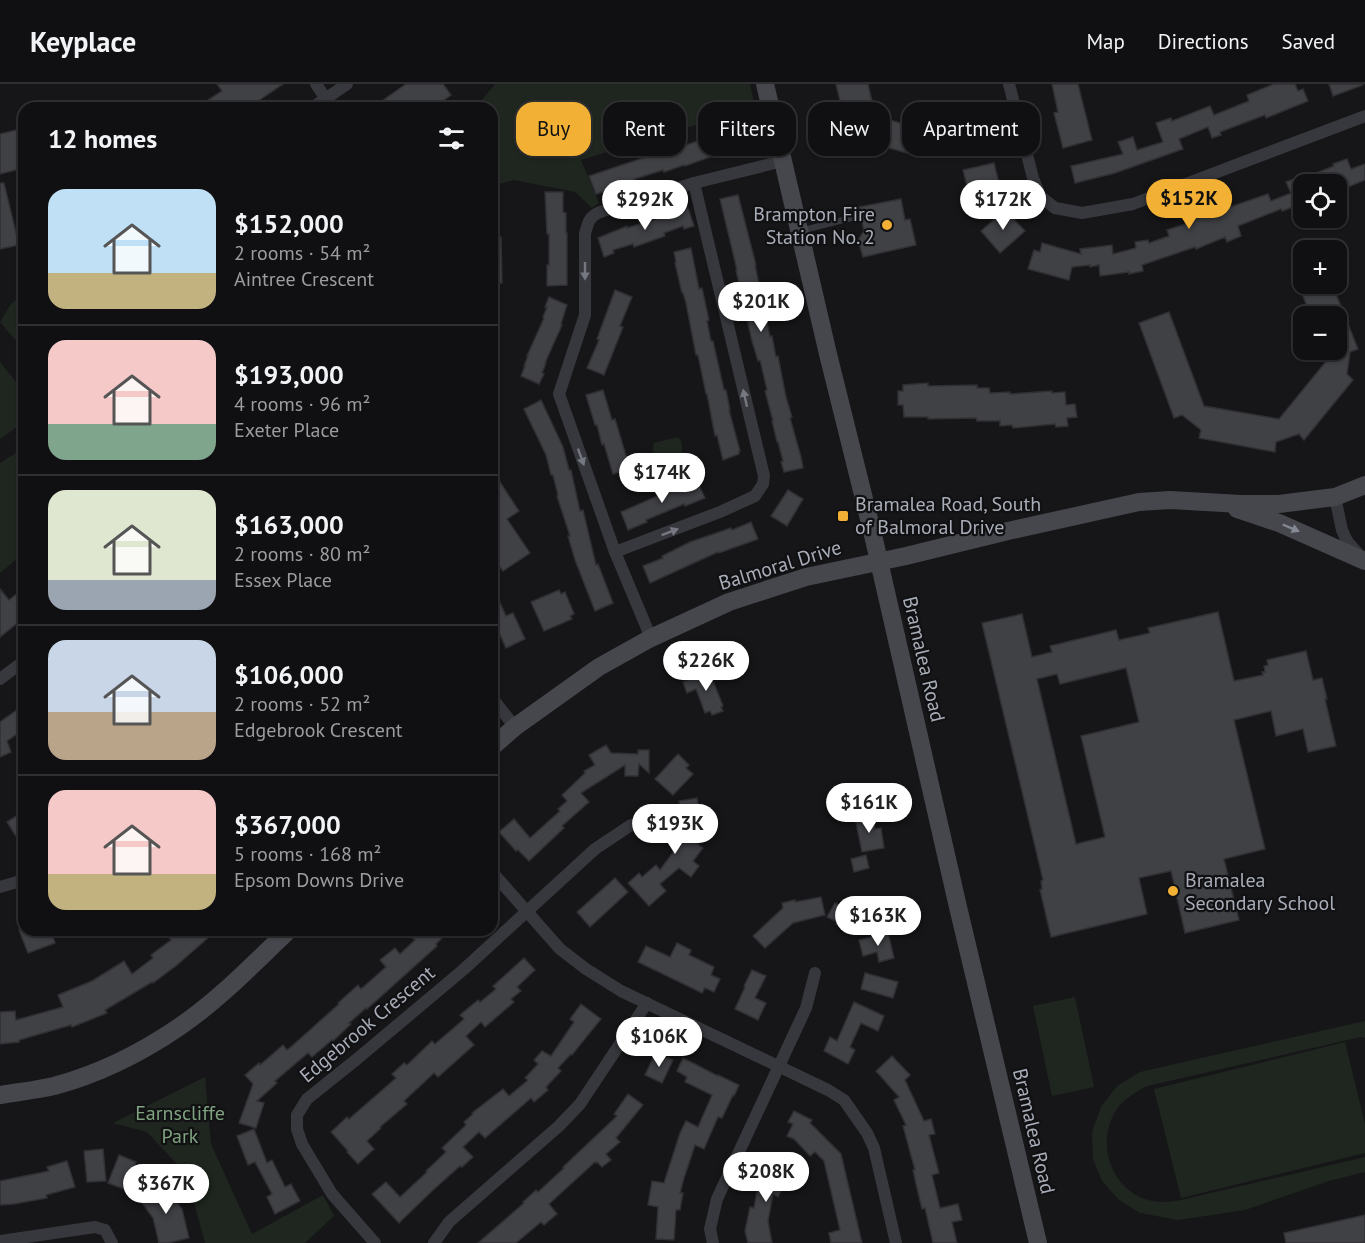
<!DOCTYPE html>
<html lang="en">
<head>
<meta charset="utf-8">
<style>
  body { margin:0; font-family:"PT Sans",sans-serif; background:#19191b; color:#f1f3f6; height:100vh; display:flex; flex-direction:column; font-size:22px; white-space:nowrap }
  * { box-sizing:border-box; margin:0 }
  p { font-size:20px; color:#9c9d9f }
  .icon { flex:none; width:33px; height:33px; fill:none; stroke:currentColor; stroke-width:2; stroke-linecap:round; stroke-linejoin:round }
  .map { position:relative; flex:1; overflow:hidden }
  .sheet { position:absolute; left:18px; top:18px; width:480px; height:834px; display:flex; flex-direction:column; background:#101012; border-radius:18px; box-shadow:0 2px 4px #0004,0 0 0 2px #303032 }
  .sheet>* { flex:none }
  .top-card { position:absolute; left:516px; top:18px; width:570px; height:54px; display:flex; gap:12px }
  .controls { position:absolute; left:1293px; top:90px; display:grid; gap:12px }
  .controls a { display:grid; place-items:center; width:54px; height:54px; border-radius:12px; background:#101012; box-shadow:0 2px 4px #0004,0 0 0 2px #303032; font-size:30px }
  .price { position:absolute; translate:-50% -51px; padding:0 14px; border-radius:21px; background:#fff; color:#222; font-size:20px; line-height:39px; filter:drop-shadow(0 2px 3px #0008) }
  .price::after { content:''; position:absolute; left:50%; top:36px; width:18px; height:14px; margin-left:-9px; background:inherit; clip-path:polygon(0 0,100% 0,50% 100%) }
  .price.current { background:#f2b134; color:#111 }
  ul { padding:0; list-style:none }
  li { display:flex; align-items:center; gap:18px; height:150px; padding:0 30px }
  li+li { border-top:2px solid #303032 }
  li span { display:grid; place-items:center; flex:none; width:168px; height:120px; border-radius:18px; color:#555 }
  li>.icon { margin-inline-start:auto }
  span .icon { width:72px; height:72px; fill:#fffc; stroke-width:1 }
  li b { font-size:26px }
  h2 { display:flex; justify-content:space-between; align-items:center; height:72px; padding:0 30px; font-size:26px }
  .tag { padding:0 21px; border-radius:18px; background:#101012; box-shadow:0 2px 4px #0004,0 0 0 2px #303032; font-size:21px; line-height:54px }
  .tag.current { background:#f2b134; color:#111 }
  header { display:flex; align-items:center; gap:36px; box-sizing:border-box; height:84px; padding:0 30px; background:#101012; border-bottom:2px solid #303032 }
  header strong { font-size:28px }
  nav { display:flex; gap:33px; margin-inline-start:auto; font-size:21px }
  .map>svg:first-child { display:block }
  .green { fill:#1e261f }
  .building { fill:#404145; stroke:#303034; stroke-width:1.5; fill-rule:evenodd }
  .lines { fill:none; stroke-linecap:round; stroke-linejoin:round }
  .lane { stroke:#37383d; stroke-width:6 }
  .street { stroke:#37383d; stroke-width:12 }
  .secondary { stroke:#45474d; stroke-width:18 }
  .oneway { fill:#757881 }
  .oneway2 { fill:#858993 }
  .poi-dot { fill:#f2b134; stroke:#111113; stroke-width:2 }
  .labels { text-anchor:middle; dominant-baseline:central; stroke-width:4.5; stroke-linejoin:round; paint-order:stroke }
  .poi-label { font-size:20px; fill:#a8adb8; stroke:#111113; text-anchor:start }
  .street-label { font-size:20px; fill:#a8adb8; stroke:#111113 }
  .park-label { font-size:20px; fill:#7fa381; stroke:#111113 }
</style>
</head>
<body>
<header>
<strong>Keyplace</strong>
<nav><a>Map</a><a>Directions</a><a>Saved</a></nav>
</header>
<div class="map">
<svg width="1365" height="1159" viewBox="0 0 1365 1159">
  <rect width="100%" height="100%" fill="#161618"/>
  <g class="green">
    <polygon points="495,0 750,0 755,23 581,76 599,119 592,124 575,108 514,96 492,102 492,24 471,24 482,16"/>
    <polygon points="24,209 24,266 0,238 11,220"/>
    <polygon points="0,278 24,308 24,338 0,355"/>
    <path d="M678 353C682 359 681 355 682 363 684 378 674 377 662 382 656 376 651 367 654 359Z"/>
    <polygon points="24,364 24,469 0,489 0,379"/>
    <polygon points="1075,913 1094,1003 1052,1012 1033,922"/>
    <path d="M1365 937V954L1361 953 1147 1002C1136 1008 1125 1014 1117 1025 1095 1057 1110 1105 1148 1116 1159 1119 1170 1118 1181 1116L1365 1073V1088L1329 1097 1245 1126 1178 1136 1140 1129 1119 1116 1102 1097 1093 1075 1092 1048 1101 1023 1117 1002 1140 988Z"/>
    <polygon points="1345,958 1365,1040 1365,1069 1181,1114 1154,1005"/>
    <polygon points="205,993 211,1060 252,1150 323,1111 334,1132 305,1159 205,1159 186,1090 147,1048 113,1039"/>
  </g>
  <g class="building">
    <polygon points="217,0 283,0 248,24 196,24 222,7"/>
    <polygon points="406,0 443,0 451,11 437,21 435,18 425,24 372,24"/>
    <polygon points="836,0 868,0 873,22 843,29"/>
    <polygon points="1052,0 1078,0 1092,56 1063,64 1054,29 1058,28"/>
    <polygon points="1274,0 1295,0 1298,7 1303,5 1308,17 1266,34 1265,31 1220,48 1221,51 1212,54 1208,43 1179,55 1183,65 1115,89 1075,99 1071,82 1123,70 1118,58 1133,53 1137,66 1163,58 1156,39 1171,34 1172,37 1210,22 1214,31 1249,17 1247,11"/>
    <polygon points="1329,0 1362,0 1363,1 1333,12"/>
    <polygon points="981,22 988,53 957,61 958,62 943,68 937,50 931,52 926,39 963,26"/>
    <polygon points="886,35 914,43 907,69 879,61"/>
    <polygon points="24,44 24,84 0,90 0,50"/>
    <polygon points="729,46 735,64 685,82 684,81 664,88 663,86 635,95 636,98 596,110 589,92 658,69 678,63 678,64"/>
    <polygon points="1347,75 1351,85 1365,80 1365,96 1343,105 1341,100 1304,100 1304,119 1282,127 1281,125 1238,142 1241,152 1227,158 1225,153 1196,165 1195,163 1142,181 1143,187 1129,190 1129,188 1100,192 1099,181 1090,183 1090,181 1072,183 1069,196 1028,185 1034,166 1040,168 1042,159 1081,170 1080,165 1112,161 1113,170 1136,164 1135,158 1148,156 1149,159 1169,152 1167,146 1186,140 1185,136 1205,129 1207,131 1268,110 1271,117 1291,109 1286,98 1300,93 1301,95 1334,82 1333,80"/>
    <polygon points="994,79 1001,107 970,114 963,86"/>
    <polygon points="0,99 4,99 19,161 0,165"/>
    <polygon points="545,108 563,108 563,128 566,129 566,149 567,149 567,201 547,202 547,181 549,181 549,150 547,150"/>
    <polygon points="738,111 756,181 755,181 770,253 772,252 776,273 778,272 786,313 792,333 790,334 801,373 803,384 784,388 781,378 783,377 778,358 777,358 772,337 773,337 765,307 767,306 760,276 758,277 752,257 736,186 737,186 720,115"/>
    <polygon points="901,115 905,136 910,135 916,161 863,173 858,156 864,147 859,123"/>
    <polygon points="688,124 694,142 684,145 683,142 664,149 665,152 634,163 633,160 613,166 614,169 604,173 598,154 627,142 627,144 659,134 658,132 678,126 678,127"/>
    <polygon points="1005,126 1025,147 1000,169 981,147"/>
    <polygon points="492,153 501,153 502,199 492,199"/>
    <polygon points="691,164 699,205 702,204 709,236 707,237 711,257 713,257 724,306 726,306 730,326 729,326 740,367 739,367 739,370 723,376 717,351 715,352 707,310 706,310 698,271 696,271 686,219 683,209 682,209 675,179 676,178 674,168"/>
    <polygon points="1315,200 1332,200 1358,265 1350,268 1347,290 1353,296 1304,356 1299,350 1276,358 1275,368 1199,354 1201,346 1182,331 1174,334 1139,239 1169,228 1204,322 1279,335 1328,275 1324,266 1336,266 1336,232 1311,232 1300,205"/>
    <polygon points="615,206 632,213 620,242 623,243 604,291 587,284 599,256 597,255"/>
    <polygon points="549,213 567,221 561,240 562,241 545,279 546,279 542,289 544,290 539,300 521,292 525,282 524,282 528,272 527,272 544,234 543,233 547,223 545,223"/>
    <polygon points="928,299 928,302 977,301 977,304 989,304 990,309 1010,308 1010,310 1052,307 1052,309 1065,308 1066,321 1075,320 1077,333 1067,334 1068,342 1056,343 1055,340 1013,344 1012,341 1000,342 1000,337 977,337 976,334 928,335 928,333 904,333 903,321 898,321 898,307 903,307 903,301"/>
    <polygon points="603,306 612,336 615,335 630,385 613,390 604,360 602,361 597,341 595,341 586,311"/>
    <polygon points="541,316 563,363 569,386 571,386 580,427 583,426 596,481 598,480 613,519 595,527 575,476 568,452 570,452 557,412 558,411 553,391 551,391 546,371 524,325"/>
    <polygon points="492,386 519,427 507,435 530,469 503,487 492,472"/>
    <polygon points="697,397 705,414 685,422 684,420 646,436 647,438 628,446 621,428 678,403 678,404"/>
    <polygon points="788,406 803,415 787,442 771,432"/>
    <polygon points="751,438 758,455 719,469 718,468 650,499 643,482 663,474 662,472 690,458 731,444 732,446"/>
    <polygon points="492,501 506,532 513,529 525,555 506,564 497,544 495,545 492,539"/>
    <polygon points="24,504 24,534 0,553 0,505 9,516"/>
    <polygon points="559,506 561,510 565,508 574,530 570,532 572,535 544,547 531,518"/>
    <path d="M1218 528 1234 597 1263 591 1262 588H1265L1264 582 1268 581 1267 576 1306 567 1313 596 1322 594 1327 615H1325L1336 662 1308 668 1303 645 1276 652 1271 627 1234 636 1265 765 1224 775 1239 836 1185 849 1171 787 1139 794 1147 830 1051 853 1040 806 1042 805 1041 797 1043 796 982 539 1022 530 1032 573 1052 568 1050 562 1116 546 1119 556 1150 549 1148 544ZM1126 584 1139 638 1081 652 1105 753 1076 760 1037 595 1057 590 1060 600Z"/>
    <polygon points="709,587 723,622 721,623 723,627 712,631 710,627 705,629 696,605 687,609 683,598"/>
    <polygon points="24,621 24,645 7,657 11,668 0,673 0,638"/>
    <polygon points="606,661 611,669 638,670 638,666 649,666 649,689 639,680 638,692 625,692 625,681 581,709 589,718 562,742 564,744 529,777 518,766 516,767 499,748 514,735 530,754 560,727 558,725 567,717 562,711 585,689 584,687 595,681 589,671"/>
    <polygon points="678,670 689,681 686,684 693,690 673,711 655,695"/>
    <polygon points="697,714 701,736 710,734 712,748 687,752 703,764 693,777 699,782 691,793 679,784 660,800 666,807 649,822 628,799 639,789 642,793 656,781 660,786 685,752 679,717"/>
    <polygon points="24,727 24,765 7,738"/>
    <polygon points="872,730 875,745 881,744 884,764 862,768 855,734"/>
    <polygon points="866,771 869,784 854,788 851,775"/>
    <polygon points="615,794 628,808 590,843 577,828"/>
    <polygon points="821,813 825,831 793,839 765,864 753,852 783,824 782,819 795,816 795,818"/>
    <polygon points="835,819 863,833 854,849 836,840 837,838 827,833"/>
    <polygon points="19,846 51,846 55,859 28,869"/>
    <polygon points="163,846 203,846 209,853 177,881 153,899 152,898 105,926 107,929 72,943 71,941 19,956 19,958 0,960 0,928 15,927 16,936 63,923 58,911 92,897 124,877 132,890 153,874 151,871 171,856"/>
    <polygon points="418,846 450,846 436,860 437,862 367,925 366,924 349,939 351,940 333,957 332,956 312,973 308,969 275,997 277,999 257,1017 264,1019 256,1044 239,1039 253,1000 245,991 259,979 260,981 283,961 287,966 292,962 339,920 338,919 358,901 361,905 386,883 380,876 395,864 400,870 415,856 411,852"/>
    <polygon points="888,849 894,874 879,878 877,868 863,872 859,856"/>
    <polygon points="677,859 691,866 689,871 714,883 711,891 720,895 714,908 705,904 702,909 638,878 646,862 670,873"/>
    <polygon points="524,874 535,886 517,903 521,907 511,915 514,918 485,943 481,938 466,952 474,961 438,993 434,989 404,1017 407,1020 380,1043 381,1044 367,1057 374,1065 358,1080 347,1068 348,1067 331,1048 347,1033 349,1035 396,994 392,990 404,979 407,981 432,957 435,960 464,935 460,931 478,916 480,918 496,905 493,902"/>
    <polygon points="752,886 766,892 755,914 766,919 758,936 735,925 745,903 744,902"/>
    <polygon points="865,889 898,898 893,914 861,905"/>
    <polygon points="854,918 884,932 878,947 861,939 850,963 855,966 848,980 824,967 830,953 837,957"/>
    <polygon points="581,920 601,935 572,971 571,970 558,984 561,987 546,1003 548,1006 534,1018 531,1014 523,1021 485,1054 479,1048 463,1063 473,1073 462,1083 460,1082 432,1107 399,1139 372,1110 386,1098 400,1113 427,1088 426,1087 446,1068 442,1064 466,1041 464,1038 473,1030 472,1029 503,1005 509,1012 528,996 525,994 538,980 534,976 542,967 551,972 574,938 570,935"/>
    <polygon points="656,968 673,976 662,999 645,991"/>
    <polygon points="892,972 910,991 905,996 924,1037 931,1035 935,1050 929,1051 939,1089 932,1091 940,1124 958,1120 962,1136 952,1138 957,1159 933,1159 925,1124 922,1125 916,1100 913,1086 915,1086 903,1042 906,1041 894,1016 899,1013 876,987"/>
    <polygon points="683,974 718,992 718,991 739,1001 734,1012 733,1011 722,1034 718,1033 704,1065 695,1061 684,1094 680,1109 683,1109 680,1126 676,1126 674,1156 656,1155 658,1123 648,1121 652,1097 664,1099 680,1049 686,1037 698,1043 712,1011 685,998 687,993 677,987"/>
    <polygon points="628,1010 643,1021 616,1054 620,1058 606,1070 611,1076 602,1083 597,1078 596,1079 595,1078 549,1120 557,1130 544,1141 541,1138 516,1159 478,1159 524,1119 523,1118 536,1106 538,1108 564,1084 563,1083 617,1032 614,1030"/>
    <polygon points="794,1027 812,1036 810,1039 841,1070 862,1159 831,1159 829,1149 840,1146 824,1077 815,1068 810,1072 794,1055 787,1052 793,1040 788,1038"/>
    <polygon points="254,1045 267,1079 272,1076 285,1103 291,1100 300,1117 275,1130 267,1113 272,1110 255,1078 248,1081 237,1052"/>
    <polygon points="103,1065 106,1097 87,1098 84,1067"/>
    <polygon points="119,1071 136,1078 131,1089 137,1091 132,1102 127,1100 124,1105 108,1099"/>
    <polygon points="772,1074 786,1081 785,1083 792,1086 778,1113 773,1110 768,1137 772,1159 748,1159 745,1147 750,1123 754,1124 757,1107"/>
    <polygon points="67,1077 75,1103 46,1111 47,1114 14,1120 0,1121 0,1097 49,1087 47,1083"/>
    <polygon points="161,1097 182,1125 189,1154 168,1159 159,1159 153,1134 142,1119 153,1111 146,1108"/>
    <polygon points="1365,1131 1365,1159 1286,1159 1284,1149"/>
  </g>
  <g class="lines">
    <polyline class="lane" points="800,147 855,133"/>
    <g class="street">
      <polyline points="316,0 332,24"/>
      <polyline points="1009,0 1033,94 1040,112 1055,124 1082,129 1133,120 1365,32"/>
      <polyline points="312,24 347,0"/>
      <polyline points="1335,413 1342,446 1347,457 1360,472"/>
      <polyline points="615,468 720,428 755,412 763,400 764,392 694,99"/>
      <path d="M651 554 615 468 559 310 585 231V150C588 138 589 133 600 128L694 99 783 77"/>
      <polyline points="0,595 24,577"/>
      <polyline points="492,614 515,643"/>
      <polyline points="492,788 560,865 586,885 621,907 828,1006 844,1016 867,1049 874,1064 896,1159"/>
      <polyline points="0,803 24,796"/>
      <polyline points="0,1157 95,1143 105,1146 112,1159"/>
      <polyline points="375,1159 332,1110 302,1060 297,1045 297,1031 307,1015 357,975 463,886 595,765 631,741"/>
      <polyline points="434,1159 449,1138 559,1042 580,1020 647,919"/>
      <polyline points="713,1159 710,1145 717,1115 806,924 815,889"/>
    </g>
    <g class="secondary">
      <polyline points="765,0 828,270 873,451 958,823 1038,1159"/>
      <polyline points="1237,425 1279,439 1365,477"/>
      <polyline points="492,663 515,643 599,583 651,554 729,518 806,493 906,472 1008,447 1139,418 1170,416 1241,420 1279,420 1335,413 1365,401"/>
      <path d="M0 1011C18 1008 37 1006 54 1002 99 990 141 969 179 943 219 916 254 879 289 846"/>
    </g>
  </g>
  <defs><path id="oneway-solid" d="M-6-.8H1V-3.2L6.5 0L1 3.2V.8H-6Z" transform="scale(1.5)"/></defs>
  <g class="oneway">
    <use href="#oneway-solid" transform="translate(585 187) rotate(90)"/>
    <use href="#oneway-solid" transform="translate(745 314) rotate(-103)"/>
    <use href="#oneway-solid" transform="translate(581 373) rotate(70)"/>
    <use href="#oneway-solid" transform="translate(670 448) rotate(-21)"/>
  </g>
  <use class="oneway2" href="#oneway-solid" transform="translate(1291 444) rotate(23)"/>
  <g class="poi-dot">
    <circle cx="887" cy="141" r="6"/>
    <rect x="837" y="426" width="12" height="12" rx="3"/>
    <circle cx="1173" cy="807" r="6"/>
  </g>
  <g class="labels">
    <g class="poi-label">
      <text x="875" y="130" text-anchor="end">Brampton Fire<tspan x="875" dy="23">Station No. 2</tspan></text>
      <text x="855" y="420">Bramalea Road, South<tspan x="855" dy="23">of Balmoral Drive</tspan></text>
      <text x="1185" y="796">Bramalea<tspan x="1185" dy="23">Secondary School</tspan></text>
    </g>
    <g class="street-label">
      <text transform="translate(780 481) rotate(-17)">Balmoral Drive</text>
      <text transform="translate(924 575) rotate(77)">Bramalea Road</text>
      <text transform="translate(367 940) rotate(-40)">Edgebrook Crescent</text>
      <text transform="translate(1034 1047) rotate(77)">Bramalea Road</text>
    </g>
    <g class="park-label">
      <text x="180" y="1029">Earnscliffe<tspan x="180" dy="23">Park</tspan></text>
    </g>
  </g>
</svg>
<div class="controls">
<a><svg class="icon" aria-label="locate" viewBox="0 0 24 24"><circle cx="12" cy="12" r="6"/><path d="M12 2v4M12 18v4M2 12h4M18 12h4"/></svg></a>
<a>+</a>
<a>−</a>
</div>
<b class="price current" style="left:1189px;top:146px">$152K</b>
<b class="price" style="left:645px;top:147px">$292K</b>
<b class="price" style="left:1003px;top:147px">$172K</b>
<b class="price" style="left:761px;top:249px">$201K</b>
<b class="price" style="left:662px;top:420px">$174K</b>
<b class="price" style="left:706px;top:608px">$226K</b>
<b class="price" style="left:869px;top:750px">$161K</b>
<b class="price" style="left:675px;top:771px">$193K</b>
<b class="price" style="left:878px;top:863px">$163K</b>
<b class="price" style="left:659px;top:984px">$106K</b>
<b class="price" style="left:766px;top:1119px">$208K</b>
<b class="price" style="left:166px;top:1131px">$367K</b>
<div class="top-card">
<a class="tag current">Buy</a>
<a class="tag">Rent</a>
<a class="tag">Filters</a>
<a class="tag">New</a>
<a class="tag">Apartment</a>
</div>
<section class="sheet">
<h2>12 homes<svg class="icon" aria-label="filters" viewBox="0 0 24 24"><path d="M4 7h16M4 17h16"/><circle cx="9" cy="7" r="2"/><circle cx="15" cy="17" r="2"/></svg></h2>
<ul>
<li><span style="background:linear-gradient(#bfe0f5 70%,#c2b280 0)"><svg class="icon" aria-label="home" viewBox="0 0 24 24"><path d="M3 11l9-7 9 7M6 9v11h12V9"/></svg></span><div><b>$152,000</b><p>2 rooms · 54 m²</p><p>Aintree Crescent</p></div></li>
<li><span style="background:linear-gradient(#f6c9c9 70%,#7fa58c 0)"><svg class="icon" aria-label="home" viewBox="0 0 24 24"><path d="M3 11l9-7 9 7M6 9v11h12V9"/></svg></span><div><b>$193,000</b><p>4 rooms · 96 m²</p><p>Exeter Place</p></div></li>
<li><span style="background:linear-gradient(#dfe7d0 75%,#9aa5b1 0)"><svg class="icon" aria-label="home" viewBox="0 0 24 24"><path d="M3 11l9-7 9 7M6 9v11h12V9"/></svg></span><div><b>$163,000</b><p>2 rooms · 80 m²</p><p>Essex Place</p></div></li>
<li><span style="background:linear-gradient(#c9d6e8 60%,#b9a48a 0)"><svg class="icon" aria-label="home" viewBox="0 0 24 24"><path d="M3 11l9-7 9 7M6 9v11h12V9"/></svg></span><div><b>$106,000</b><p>2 rooms · 52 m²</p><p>Edgebrook Crescent</p></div></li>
<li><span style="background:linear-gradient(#f6c9c9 70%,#c2b280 0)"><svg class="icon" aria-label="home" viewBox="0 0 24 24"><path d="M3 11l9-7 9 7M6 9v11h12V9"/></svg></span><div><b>$367,000</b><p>5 rooms · 168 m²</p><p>Epsom Downs Drive</p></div></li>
</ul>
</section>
</div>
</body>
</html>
